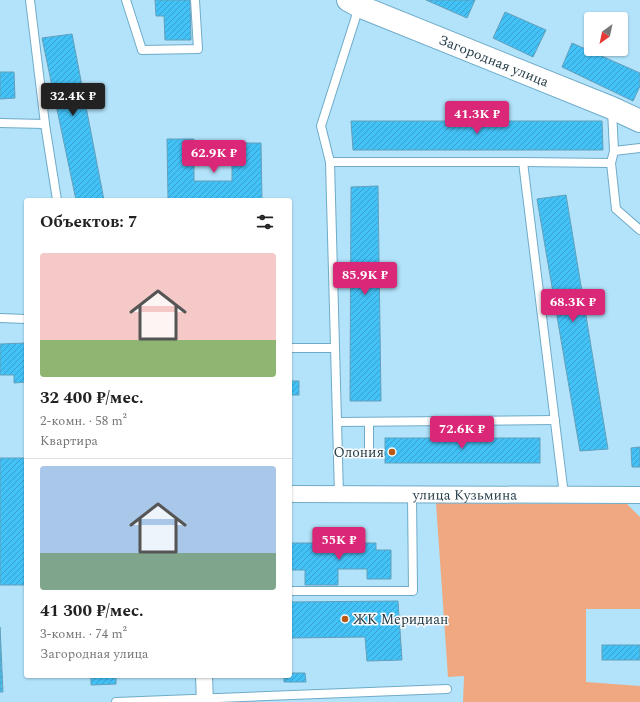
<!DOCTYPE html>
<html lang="ru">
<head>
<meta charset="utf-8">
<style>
  body { margin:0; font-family:Spectral,serif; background:#f2f2f2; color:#222; height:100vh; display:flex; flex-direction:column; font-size:15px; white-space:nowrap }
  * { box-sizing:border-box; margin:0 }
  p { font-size:13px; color:#767676 }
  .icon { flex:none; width:22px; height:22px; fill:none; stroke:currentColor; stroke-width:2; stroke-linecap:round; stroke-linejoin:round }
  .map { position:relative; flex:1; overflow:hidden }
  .drawer { position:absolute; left:24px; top:198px; width:268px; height:480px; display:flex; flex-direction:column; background:#fff; border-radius:4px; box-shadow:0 1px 3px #0004 }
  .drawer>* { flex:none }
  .needle { width:26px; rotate:213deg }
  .buttons { position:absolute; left:584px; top:12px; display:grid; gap:8px }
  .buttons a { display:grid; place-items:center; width:44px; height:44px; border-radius:4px; background:#fff; box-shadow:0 1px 3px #0004; font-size:20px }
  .price { position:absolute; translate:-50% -34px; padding:0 9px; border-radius:4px; background:#db2777; color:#fff; font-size:13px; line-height:26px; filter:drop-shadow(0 1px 2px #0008) }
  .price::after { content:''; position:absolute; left:50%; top:24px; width:12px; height:9px; margin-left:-6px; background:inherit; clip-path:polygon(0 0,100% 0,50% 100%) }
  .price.selected { background:#222; color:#fff }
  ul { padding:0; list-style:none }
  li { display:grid; align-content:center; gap:8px; height:212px; padding:0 16px }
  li+li { border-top:1px solid #e0e0e0 }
  li span { display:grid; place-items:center; height:124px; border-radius:4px; color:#555 }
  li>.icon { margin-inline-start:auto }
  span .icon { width:72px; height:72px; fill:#fffc; stroke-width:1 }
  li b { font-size:17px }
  h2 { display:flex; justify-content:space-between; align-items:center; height:48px; padding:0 16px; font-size:17px }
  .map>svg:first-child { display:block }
  .park { fill:#efa880 }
  .building { fill:url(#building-hatch); stroke:#639fbb }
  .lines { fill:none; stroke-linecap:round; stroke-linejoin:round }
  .lane-casing { stroke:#6fabc8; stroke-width:10 }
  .street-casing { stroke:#6fabc8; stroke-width:18 }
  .secondary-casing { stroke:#6fabc8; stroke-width:24 }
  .lane { stroke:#fff; stroke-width:8 }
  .street { stroke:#fff; stroke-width:16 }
  .secondary { stroke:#fff; stroke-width:22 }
  .poi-dot { fill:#b95913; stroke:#fbfbfb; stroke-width:1.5 }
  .labels { text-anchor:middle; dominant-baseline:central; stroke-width:3; stroke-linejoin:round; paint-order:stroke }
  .street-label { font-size:14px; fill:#233c48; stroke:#fbfbfb }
  .poi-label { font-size:14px; fill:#233c48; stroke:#fbfbfb; text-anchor:end }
</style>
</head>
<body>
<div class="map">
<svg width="640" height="702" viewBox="0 0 640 702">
  <defs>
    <pattern id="building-hatch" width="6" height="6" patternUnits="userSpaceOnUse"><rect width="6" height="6" fill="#43c2f7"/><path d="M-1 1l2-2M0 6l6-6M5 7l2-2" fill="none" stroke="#389fca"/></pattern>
  </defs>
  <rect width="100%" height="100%" fill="#b2e3fb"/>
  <polygon class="park" points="436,503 627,504 640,517 640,609 586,609 586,682 640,686 640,702 463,702 464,676 448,677"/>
  <g class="building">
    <polygon points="155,0 190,0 191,40 165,40 164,16 156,16"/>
    <polygon points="426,0 475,0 467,18"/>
    <polygon points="505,12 546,30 533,57 493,38"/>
    <polygon points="72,34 104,200 76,200 42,38"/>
    <polygon points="572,43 640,73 640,86 633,101 562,67"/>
    <polygon points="0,72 14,72 15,98 0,99"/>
    <polygon points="351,121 602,121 603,150 353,150"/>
    <polygon points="167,139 194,139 194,181 232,181 232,143 261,143 262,200 195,199 195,200 168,200"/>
    <polygon points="378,186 381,401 350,401 351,187"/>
    <polygon points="566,195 608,449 580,451 537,199"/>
    <polygon points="26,343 26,382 14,383 14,375 0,375 0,344"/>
    <rect x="290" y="381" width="9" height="14"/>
    <rect x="385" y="438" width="155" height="25"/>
    <polygon points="640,447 640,467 632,467 631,448"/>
    <rect x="0" y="458" width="26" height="127"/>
    <polygon points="290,543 376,543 376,550 391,550 391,579 367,579 367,569 338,569 338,585 305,585 305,570 290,570"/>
    <polygon points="398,601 402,660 367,661 365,637 291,638 290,602"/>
    <polygon points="0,627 3,692 0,692"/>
    <rect x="602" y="645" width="38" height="15"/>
    <polygon points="290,673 305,673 306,682 284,682 284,676 290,676"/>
    <polygon points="91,676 116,676 116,684 91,685"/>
  </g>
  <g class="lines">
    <g class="lane-casing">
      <g id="lane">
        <polyline points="126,0 142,50 198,49 195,0"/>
        <polyline points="0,123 45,124 30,0"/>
        <polyline points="45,124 57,200"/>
        <polyline points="614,151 640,148"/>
        <polyline points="330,162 321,126 359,7"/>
        <polyline points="523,162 564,495"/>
        <polyline points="611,163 614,151 612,110"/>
        <polyline points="0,318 26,319"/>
        <polyline points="290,348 335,348"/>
        <polyline points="337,422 555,420"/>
        <polyline points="369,422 369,449"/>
        <polyline points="339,495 330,162 523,162 611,163 616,209 640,230"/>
        <polyline points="290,591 413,591 412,495"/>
        <polyline points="116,702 447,689"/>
      </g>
    </g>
    <g class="street-casing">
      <g id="street">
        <path id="s1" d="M290 494 640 495"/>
        <polyline points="204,676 205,702"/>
      </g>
    </g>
    <g class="secondary-casing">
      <g id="secondary">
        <path id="s2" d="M348 0 359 6 612 108 640 121"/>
      </g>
    </g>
    <use href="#lane" class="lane"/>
    <use href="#street" class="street"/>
    <use href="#secondary" class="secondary"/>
  </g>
  <g class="poi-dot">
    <circle cx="392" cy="452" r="4"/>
    <circle cx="345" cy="619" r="4"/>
  </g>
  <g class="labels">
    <g class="street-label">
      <text stroke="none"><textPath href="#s2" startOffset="158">Загородная улица</textPath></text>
      <text stroke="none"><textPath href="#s1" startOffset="175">улица Кузьмина</textPath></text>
    </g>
    <g class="poi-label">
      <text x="384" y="452">Олония</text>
      <text x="353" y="619" text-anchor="start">ЖК Меридиан</text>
    </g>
  </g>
</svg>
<div class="buttons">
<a><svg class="needle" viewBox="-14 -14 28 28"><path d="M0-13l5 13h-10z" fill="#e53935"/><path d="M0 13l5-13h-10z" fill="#767676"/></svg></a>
</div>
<b class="price selected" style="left:73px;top:117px">32.4K ₽</b>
<b class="price" style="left:477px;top:135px">41.3K ₽</b>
<b class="price" style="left:214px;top:174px">62.9K ₽</b>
<b class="price" style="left:365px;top:296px">85.9K ₽</b>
<b class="price" style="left:573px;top:323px">68.3K ₽</b>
<b class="price" style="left:462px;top:450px">72.6K ₽</b>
<b class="price" style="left:339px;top:561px">55K ₽</b>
<section class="drawer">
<h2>Объектов: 7<svg class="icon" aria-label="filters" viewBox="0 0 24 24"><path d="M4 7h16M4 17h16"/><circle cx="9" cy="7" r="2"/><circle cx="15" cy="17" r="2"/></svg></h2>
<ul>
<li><span style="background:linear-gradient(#f6c9c9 70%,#8fb573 0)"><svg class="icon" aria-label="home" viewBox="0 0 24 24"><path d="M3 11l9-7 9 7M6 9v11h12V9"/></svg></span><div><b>32 400 ₽/мес.</b><p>2-комн. · 58 m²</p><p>Квартира</p></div></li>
<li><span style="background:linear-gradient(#a9c7e8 70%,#7fa58c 0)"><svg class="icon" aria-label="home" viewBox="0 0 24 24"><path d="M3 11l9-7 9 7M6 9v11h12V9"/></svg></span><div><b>41 300 ₽/мес.</b><p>3-комн. · 74 m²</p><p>Загородная улица</p></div></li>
</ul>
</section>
</div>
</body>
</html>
